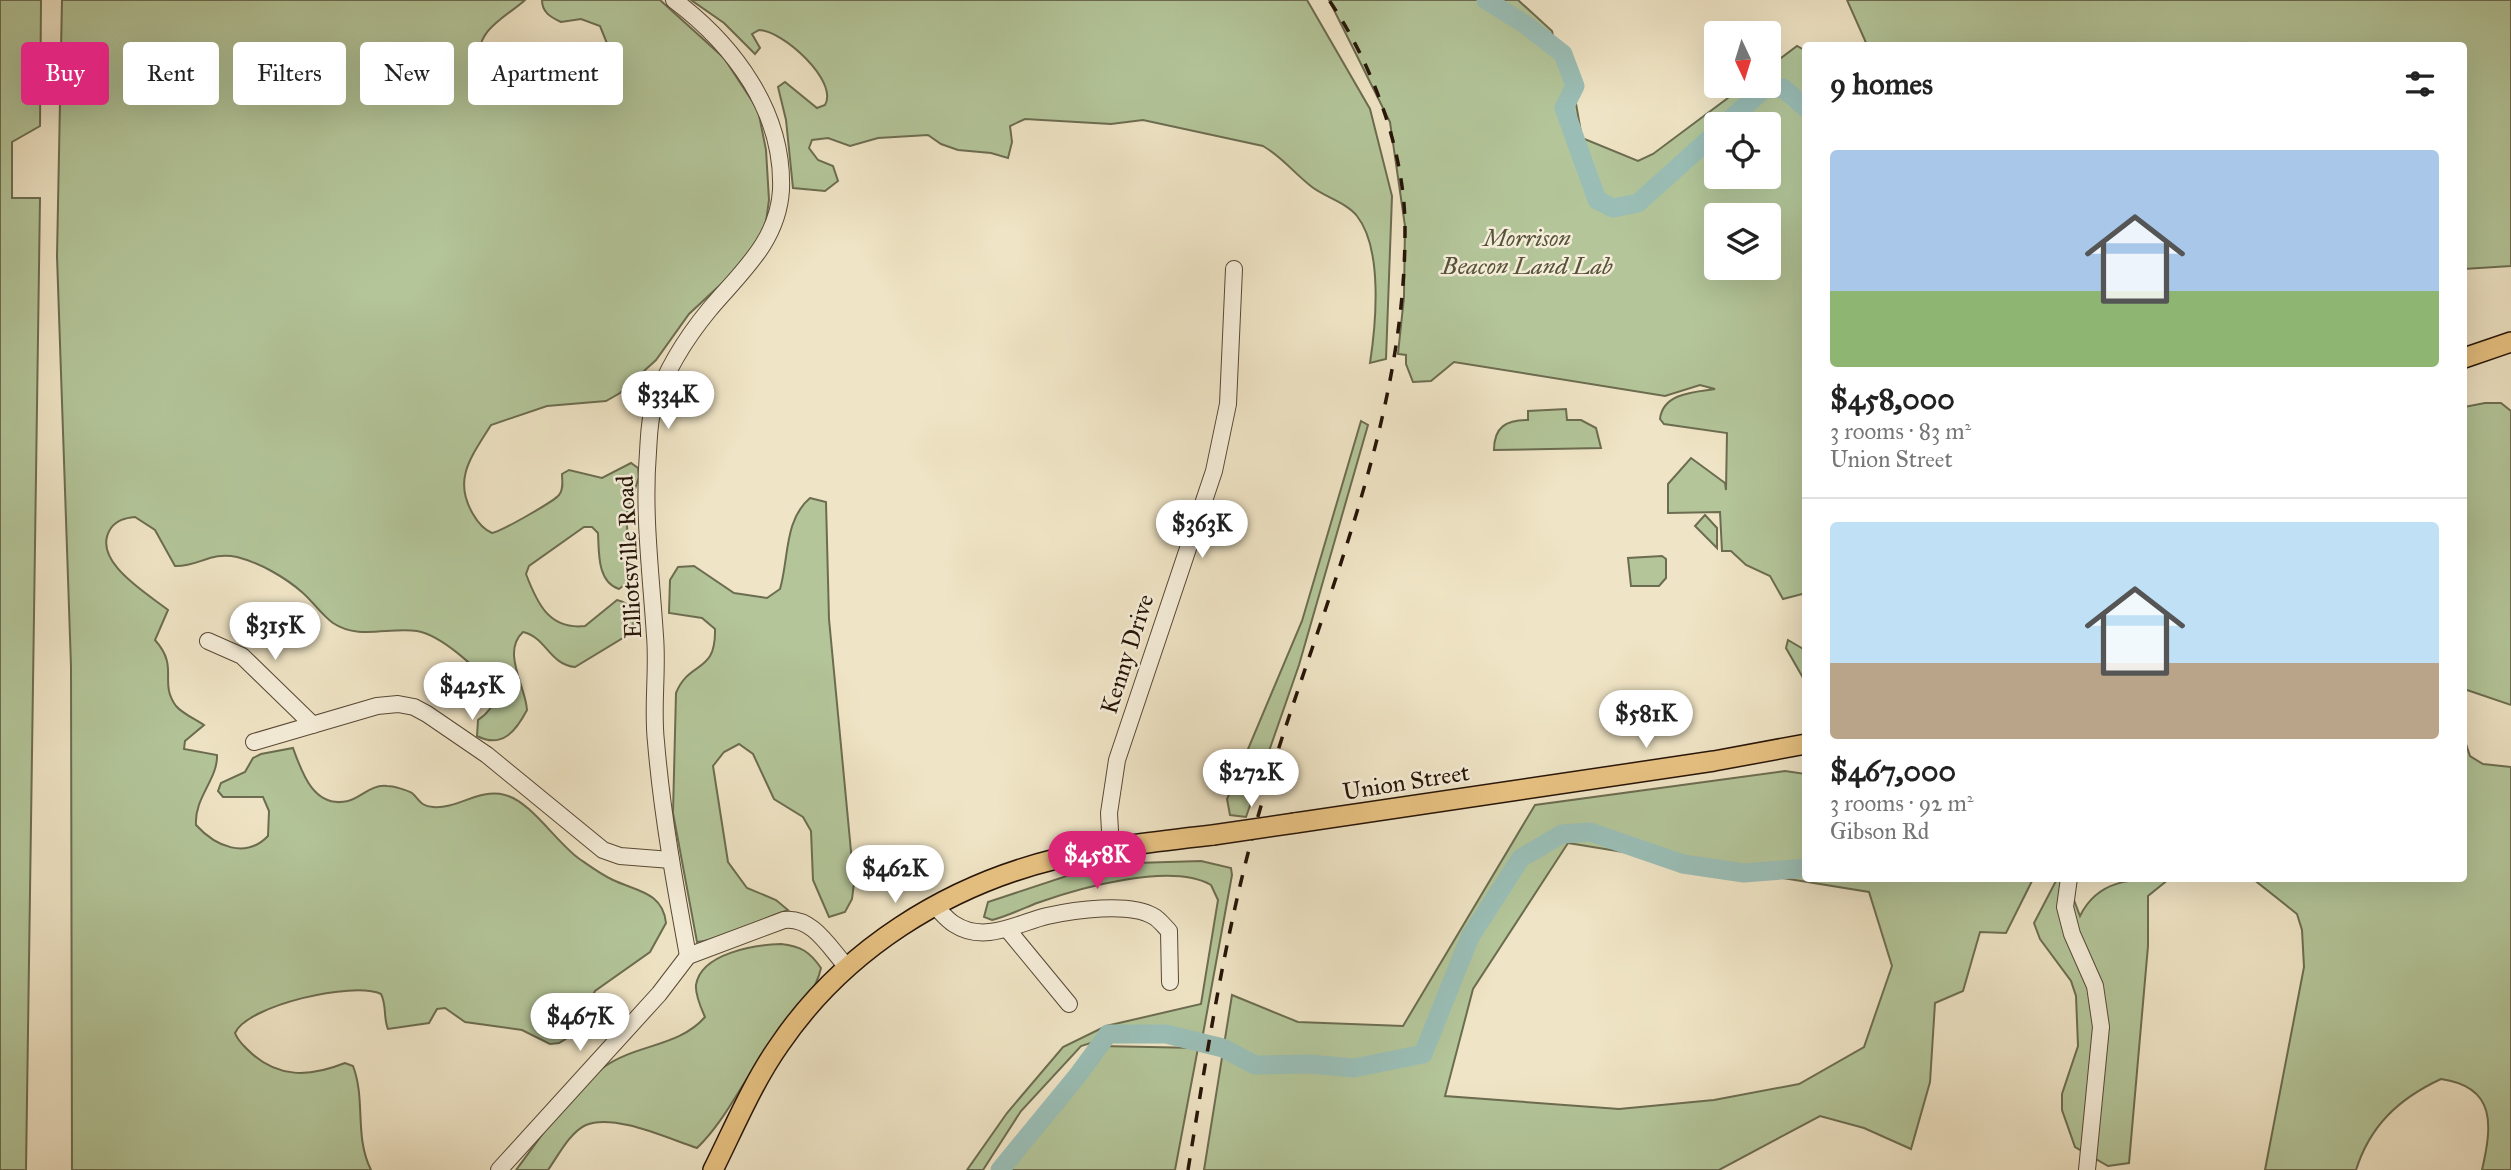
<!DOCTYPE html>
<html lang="en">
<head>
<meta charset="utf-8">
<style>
  body { margin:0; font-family:"IM FELL Great Primer",serif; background:#f6f6f6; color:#222; height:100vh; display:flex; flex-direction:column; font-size:26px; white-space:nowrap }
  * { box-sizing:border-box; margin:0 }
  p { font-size:23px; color:#767676 }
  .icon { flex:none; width:38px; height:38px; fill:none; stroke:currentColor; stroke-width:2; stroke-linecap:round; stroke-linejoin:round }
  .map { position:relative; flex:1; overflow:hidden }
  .details { position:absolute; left:1802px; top:42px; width:665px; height:840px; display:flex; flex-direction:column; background:#fff; border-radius:7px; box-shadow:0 7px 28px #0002 }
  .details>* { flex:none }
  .guide { position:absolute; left:21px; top:42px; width:665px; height:63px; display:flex; gap:14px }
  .needle { width:46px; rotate:176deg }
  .buttons { position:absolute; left:1704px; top:21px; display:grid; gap:14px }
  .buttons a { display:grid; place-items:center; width:77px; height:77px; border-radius:7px; background:#fff; box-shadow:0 7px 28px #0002; font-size:35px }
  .price { position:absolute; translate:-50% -60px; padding:0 16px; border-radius:24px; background:#fff; color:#222; font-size:23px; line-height:46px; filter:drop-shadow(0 2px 4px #0008) }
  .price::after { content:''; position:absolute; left:50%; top:42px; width:21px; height:16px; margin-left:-10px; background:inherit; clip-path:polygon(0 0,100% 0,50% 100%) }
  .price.selected { background:#db2777; color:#fff }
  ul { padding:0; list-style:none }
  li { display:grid; align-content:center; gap:14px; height:371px; padding:0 28px }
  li+li { border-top:2px solid #e0e0e0 }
  li span { display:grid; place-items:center; height:217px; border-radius:7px; color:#555 }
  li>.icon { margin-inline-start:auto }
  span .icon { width:126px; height:126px; fill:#fffc; stroke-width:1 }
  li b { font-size:30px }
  h2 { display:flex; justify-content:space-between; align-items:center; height:84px; padding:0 28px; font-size:30px }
  .tag { padding:0 24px; border-radius:7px; background:#fff; box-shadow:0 7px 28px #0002; font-size:24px; line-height:63px }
  .tag.selected { background:#db2777; color:#fff }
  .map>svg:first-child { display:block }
  .green { fill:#b3c599; stroke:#6c6c50; stroke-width:2; fill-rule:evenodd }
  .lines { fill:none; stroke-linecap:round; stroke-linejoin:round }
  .river { stroke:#9abeb6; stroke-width:19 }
  .minor-casing { stroke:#584836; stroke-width:18 }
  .major-casing { stroke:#261407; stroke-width:22 }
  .minor { stroke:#f5edd9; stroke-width:16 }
  .major { stroke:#e8c282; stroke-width:19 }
  .rail { stroke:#261407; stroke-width:3.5; stroke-dasharray:12 12; stroke-linecap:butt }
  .major-bridge-casing { stroke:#261407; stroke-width:22; stroke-linecap:butt }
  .major-bridge { stroke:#e8c282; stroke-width:19 }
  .labels { text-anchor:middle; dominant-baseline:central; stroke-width:5; stroke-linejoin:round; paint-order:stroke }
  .park-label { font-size:24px; font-style:italic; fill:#57523a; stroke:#f5edd9 }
  .street-label { font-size:24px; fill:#261407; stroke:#f5edd9 }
</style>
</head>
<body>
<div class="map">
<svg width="2511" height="1170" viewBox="0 0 2511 1170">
  <rect width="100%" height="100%" fill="#efe4c5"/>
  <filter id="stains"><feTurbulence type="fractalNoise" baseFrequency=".00286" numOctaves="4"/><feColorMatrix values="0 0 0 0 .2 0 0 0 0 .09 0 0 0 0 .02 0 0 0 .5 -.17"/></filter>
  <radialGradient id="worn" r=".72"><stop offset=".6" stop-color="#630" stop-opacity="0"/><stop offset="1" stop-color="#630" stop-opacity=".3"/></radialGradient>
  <g class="green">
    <polygon points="0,0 41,0 40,126 12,142 12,198 40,198 26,1170 0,1170"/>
    <path d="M62 0H525C509 15 474 31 481 57L514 56 555 69H577L602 75 617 68 600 26 581 19 561 22C550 17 542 12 542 0H660L724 58 758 110 766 150 769 200 765 229 747 260 689 314 656 360 620 393 606 401 547 406 491 425C472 456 452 479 473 514 478 523 483 529 492 533 500 532 553 502 559 495 564 489 562 481 562 474L569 470 602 478 631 463 638 468 639 477 626 516 632 579 619 589C597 582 599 552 598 533L592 527H584L529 566 526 574C537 603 549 630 585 626L617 600C633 603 637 618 631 633L575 667C550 665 546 637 523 632 501 652 526 687 527 710 516 731 502 749 477 736L478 720C488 713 498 703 491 690 481 669 440 635 417 631 389 627 358 640 333 623 322 615 313 602 303 593 285 577 260 563 237 557 211 551 198 567 175 566L155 530 135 517C125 518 117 520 111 528 89 560 148 594 168 610L155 640C180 668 158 681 176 706 183 714 195 719 204 725L185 741 184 749 217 755C218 779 194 798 196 825 216 847 246 859 268 836L269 811 263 797H223L218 791 221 783 245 772 253 758 261 754 293 748C302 773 314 809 348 801 361 798 371 784 387 786 393 786 407 790 412 793 420 800 420 806 433 807 458 809 479 788 505 795 531 801 558 845 581 860 591 867 602 875 613 880 636 891 663 892 666 923L650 952 595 991 572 1035 559 1043 550 1044 522 1030 465 1022 445 1008 437 1009 429 1023 388 1029C383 1017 387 1006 381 994 353 981 248 1005 235 1033 238 1041 242 1044 248 1050 277 1079 310 1077 345 1063L353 1066C366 1100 354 1136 371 1170H72L71 666 57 256Z"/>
    <path d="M691 0H1307L1370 109 1392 196 1386 359 1370 363C1376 324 1383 249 1357 216 1347 203 1325 197 1312 187 1295 174 1282 157 1263 146L1143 120 1111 124 1025 119 1010 126 1012 142 1008 158 991 153 958 150 941 144 928 135 878 138 850 146 828 138 812 140 809 148 818 160 833 166 838 181 825 191 793 188 786 120 778 87 785 82 817 108 825 105C839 81 782 30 759 30L752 34 760 48 755 54 724 23Z"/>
    <path d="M1329 0H1518L1552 31 1555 44 1567 52 1582 138 1638 161 1653 154 1744 86H1769V67L1797 46 1806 51V593L1783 599 1770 576 1746 565 1731 551H1722L1720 512 1668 513V484L1691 458 1725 483 1726 490 1727 433 1664 424 1660 419C1663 392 1697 392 1715 389L1700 385 1665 396 1454 362 1431 381 1413 382 1406 364V355L1398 354 1404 297 1405 226 1390 122ZM1717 124H1769V177H1717ZM1717 215H1769V268H1717Z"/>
    <polygon points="1847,0 2511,0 2511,266 2464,269 2464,46 1867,45"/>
    <polygon points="2485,403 2501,403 2511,411 2511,705 2464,689 2464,407"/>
    <path d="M1566 409 1567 420H1581L1596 428 1601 448 1494 450C1494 427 1506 420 1528 420V411Z"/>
    <polygon points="1361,421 1368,425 1299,665 1246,817 1230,815 1227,799 1302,621"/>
    <path d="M810 498 826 502 829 619 854 883 852 899 845 912 829 917 813 880 811 831 803 817 774 799 753 754 739 744 724 752 713 766 728 862 747 888 776 900 788 910C761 919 723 939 697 942L673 813 676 693C690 659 716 675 715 629L702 618 669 613 670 580 678 567 694 566 734 593 767 598 780 589C789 558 784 520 810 498Z"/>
    <polygon points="1705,515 1717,528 1717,548 1695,526"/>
    <polygon points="1662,556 1666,559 1666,578 1659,586 1631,586 1628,558"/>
    <polygon points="1788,640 1805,650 1806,683 1786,648"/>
    <path d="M2464 738 2470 756 2483 764 2511 767V1170H2482C2492 1126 2497 1087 2441 1079 2398 1099 2370 1126 2356 1170H2265L2304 967 2302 930 2297 914 2253 879 2464 878Z"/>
    <path d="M1785 771 1806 774V878L2033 879 2006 933 1980 932 1963 991 1935 1003 1930 1082 1911 1149 1864 1128 1820 1116 1719 1170H1204L1232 995 1298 1022 1403 1026 1535 805ZM1568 843 1869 892 1892 966 1864 1047 1799 1084 1714 1100 1619 1109 1445 1096 1473 989Z"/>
    <path d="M1201 861 1231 868 1232 875 1203 1034 1155 1038 1119 1034 1081 1046 1021 1111 983 1170H967L1007 1113 1063 1047 1106 1026 1201 1004 1218 900 1211 885C1171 862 1079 888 1037 903 1022 909 1007 916 992 920L984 917 988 902 1103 864Z"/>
    <path d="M2057 879H2066L2080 916C2098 879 2132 879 2169 879L2148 896V946L2129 1163 2108 1166 2075 1147 2062 1110V1094L2078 1046 2076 996 2071 981 2040 939 2034 923Z"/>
    <path d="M781 944C801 946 810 952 821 968 814 1000 784 1026 765 1052 741 1084 725 1121 697 1148 669 1139 614 1113 586 1125 570 1132 558 1156 548 1170H516C542 1136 569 1093 604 1067 636 1044 679 1047 705 1017 701 1008 695 995 696 985 701 953 755 945 781 944Z"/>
    <polygon points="1099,1046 1198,1048 1175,1170 1006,1170"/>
  </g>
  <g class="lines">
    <g class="river">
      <polyline points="1486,0 1526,25 1563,54 1575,86 1564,108 1597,200 1613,208 1638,203 1717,132"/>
      <polyline points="1725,124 1764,89 1783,88 1806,108"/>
      <polyline points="1000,1170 1078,1075 1108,1034 1166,1034 1223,1048 1255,1065 1310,1064 1354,1068 1423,1054 1470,937 1521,858 1562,834 1590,832 1683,864 1744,873 1806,868"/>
    </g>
    <g class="minor-casing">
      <g id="minor">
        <path d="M674 0C734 45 784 112 781 190 778 242 740 273 709 310 686 338 666 370 654 405 649 420 649 437 648 452 643 514 651 574 655 636 658 671 652 707 656 742 662 814 675 885 688 956"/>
        <polyline points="208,641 242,656 313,725"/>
        <polyline points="254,742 377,706 398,704 414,707 427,714 487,755 603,850 620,856 671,860"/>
        <polyline points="1111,849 1109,813 1117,760 1214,471 1228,404 1234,269"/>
        <polyline points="2069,878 2065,907 2072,934 2095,986 2101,1027 2087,1170"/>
        <path d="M935 906C941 912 947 920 954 924 984 944 1018 923 1047 916 1074 910 1129 902 1153 916 1159 919 1164 926 1169 931L1170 982"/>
        <polyline points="1008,930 1069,1004"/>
        <path d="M688 956 784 920C813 916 830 949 848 968"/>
        <polyline points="499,1170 659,994 688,956"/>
      </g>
    </g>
    <g class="major-casing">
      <g id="major">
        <polyline points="2464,358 2511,342"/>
        <polyline points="1295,823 1714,761 1806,744"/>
        <path d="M713 1170C734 1128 753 1082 780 1044 844 950 946 886 1056 859 1107 847 1160 841 1213 835"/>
      </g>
    </g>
    <use href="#minor" class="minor"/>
    <use href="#major" class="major"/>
    <path class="rail" d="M1188 1170C1208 1048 1226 925 1261 806 1316 616 1406 430 1405 228 1405 151 1372 63 1329 0"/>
    <g class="major-bridge-casing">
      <polyline id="major-bridge" points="1213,835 1295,823"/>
    </g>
    <use href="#major-bridge" class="major-bridge"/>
  </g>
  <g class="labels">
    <g class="park-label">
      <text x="1527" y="238">Morrison<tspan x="1527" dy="28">Beacon Land Lab</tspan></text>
    </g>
    <g class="street-label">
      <text transform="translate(629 557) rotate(-93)">Elliotsville Road</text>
      <text transform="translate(1127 654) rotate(-72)">Kenny Drive</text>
      <text transform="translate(1406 782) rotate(-9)">Union Street</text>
    </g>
  </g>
  <rect width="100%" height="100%" filter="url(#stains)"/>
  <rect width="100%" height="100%" fill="url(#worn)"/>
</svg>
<div class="buttons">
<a><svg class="needle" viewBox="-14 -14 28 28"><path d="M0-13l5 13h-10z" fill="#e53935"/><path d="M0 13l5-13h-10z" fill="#767676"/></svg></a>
<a><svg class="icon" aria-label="locate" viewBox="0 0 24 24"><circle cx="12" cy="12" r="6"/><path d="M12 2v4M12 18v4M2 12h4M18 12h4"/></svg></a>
<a><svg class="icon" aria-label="layers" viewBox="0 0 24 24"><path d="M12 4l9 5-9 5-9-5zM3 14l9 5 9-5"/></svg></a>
</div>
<b class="price" style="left:668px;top:431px">$334K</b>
<b class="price" style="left:1202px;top:560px">$363K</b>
<b class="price" style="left:275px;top:662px">$315K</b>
<b class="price" style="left:472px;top:722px">$425K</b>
<b class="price" style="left:1646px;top:750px">$581K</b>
<b class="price" style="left:1251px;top:809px">$272K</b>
<b class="price selected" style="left:1097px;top:891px">$458K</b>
<b class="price" style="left:895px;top:905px">$462K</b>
<b class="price" style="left:580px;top:1053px">$467K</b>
<div class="guide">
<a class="tag selected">Buy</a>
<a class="tag">Rent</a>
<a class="tag">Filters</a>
<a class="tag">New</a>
<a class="tag">Apartment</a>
</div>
<section class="details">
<h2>9 homes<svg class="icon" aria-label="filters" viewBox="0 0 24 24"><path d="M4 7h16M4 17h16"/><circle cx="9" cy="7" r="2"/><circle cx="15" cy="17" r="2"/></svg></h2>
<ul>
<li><span style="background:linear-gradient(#a9c7e8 65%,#8fb573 0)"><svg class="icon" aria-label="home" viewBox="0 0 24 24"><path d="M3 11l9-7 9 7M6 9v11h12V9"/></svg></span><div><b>$458,000</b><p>3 rooms · 83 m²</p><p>Union Street</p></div></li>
<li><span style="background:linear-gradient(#bfe0f5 65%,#b9a48a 0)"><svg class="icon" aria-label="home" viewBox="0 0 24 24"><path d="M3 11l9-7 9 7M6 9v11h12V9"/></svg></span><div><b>$467,000</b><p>3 rooms · 92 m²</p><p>Gibson Rd</p></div></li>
</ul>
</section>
</div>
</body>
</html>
